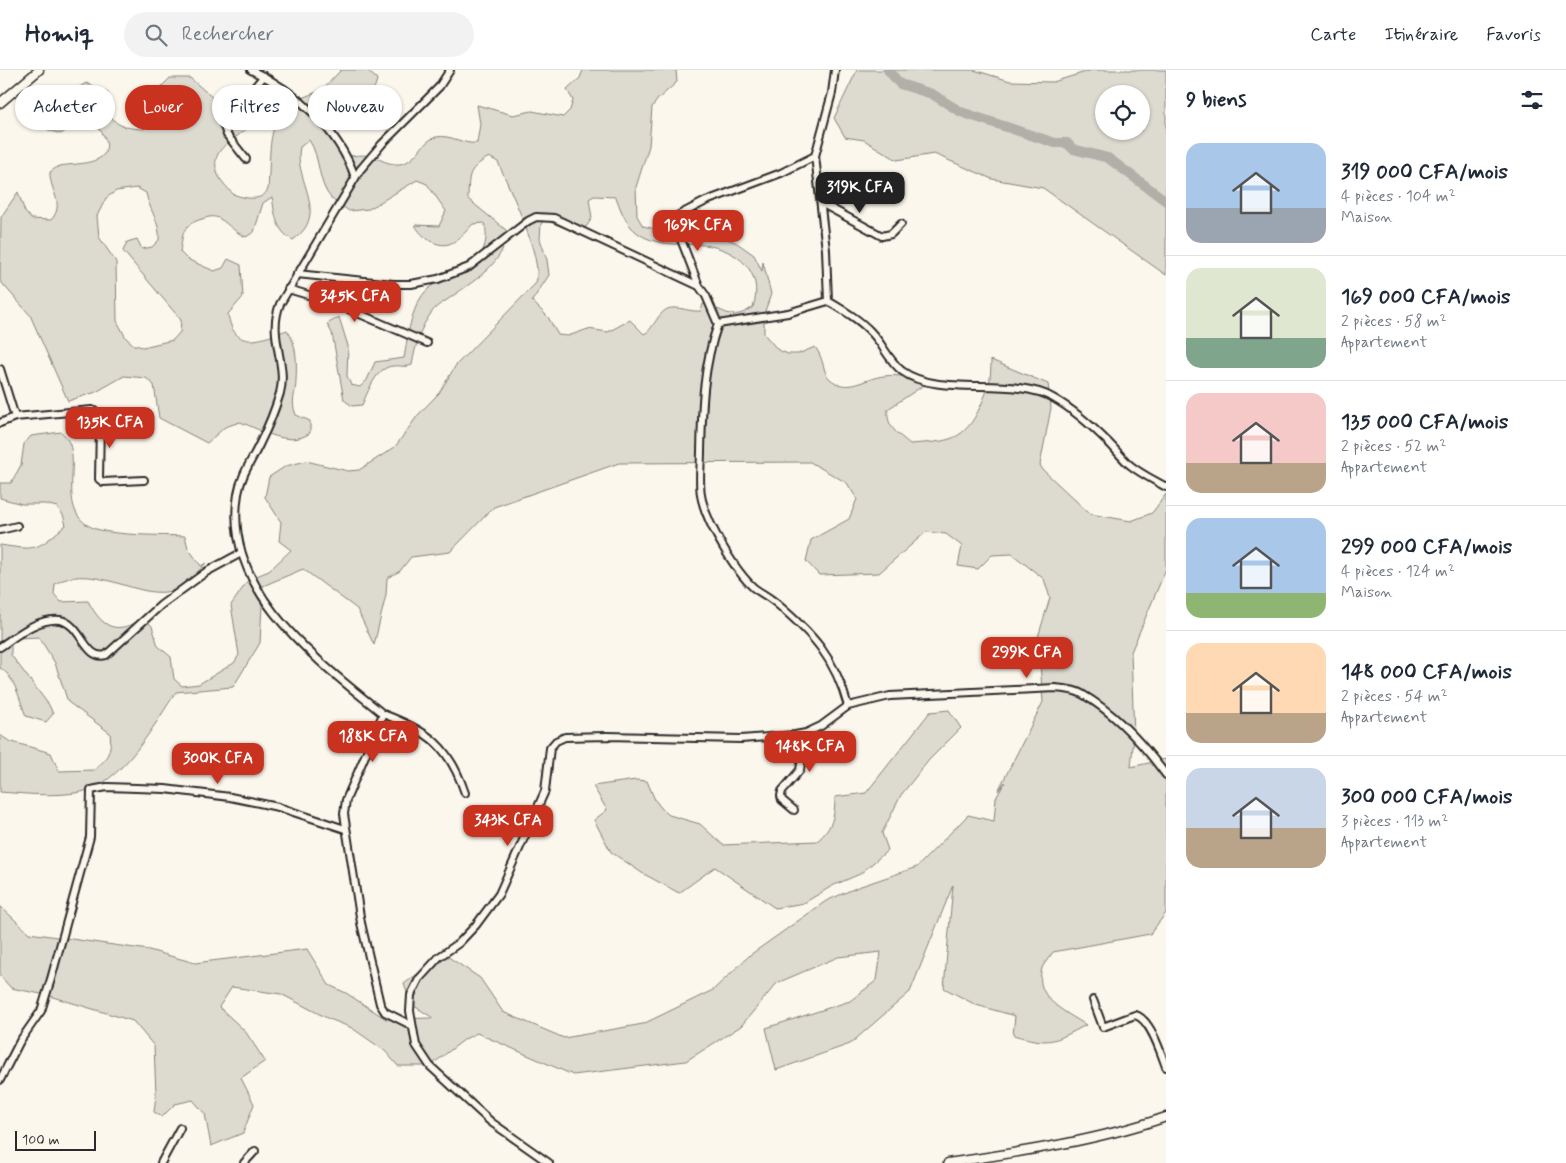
<!DOCTYPE html>
<html lang="fr">
<head>
<meta charset="utf-8">
<style>
  body { margin:0; font-family:Mynerve,sans-serif; background:#f2f2f3; color:#1f2937; height:100vh; display:flex; flex-direction:column; font-size:19px; white-space:nowrap }
  * { box-sizing:border-box; margin:0 }
  p { font-size:16px; color:#747a83 }
  .icon { flex:none; width:28px; height:28px; fill:none; stroke:currentColor; stroke-width:2; stroke-linecap:round; stroke-linejoin:round }
  .map { position:relative; flex:1; overflow:hidden }
  .drawer { display:flex; flex-direction:column; background:#fff; width:400px }
  .drawer>* { flex:none }
  .guide { position:absolute; left:15px; top:15px; width:475px; height:45px; display:flex; gap:10px }
  .buttons { position:absolute; left:1095px; top:15px; display:grid; gap:10px }
  .buttons a { display:grid; place-items:center; width:55px; height:55px; border-radius:50%; background:#fff; box-shadow:0 1px 4px #0004; font-size:25px }
  .scale { position:absolute; left:15px; bottom:12px; width:81px; box-sizing:border-box; padding-left:5px; border:2px solid #2b2b2b; border-top:0; font-size:14px; line-height:18px; white-space:nowrap; color:#2b2b2b; -webkit-text-stroke:4px #fbf7ec; paint-order:stroke }
  .price { position:absolute; translate:-50% -42px; padding:0 11px; border-radius:10px; background:#c8321e; color:#fff; font-size:16px; line-height:32px; filter:drop-shadow(0 1px 2px #0008) }
  .price::after { content:''; position:absolute; left:50%; top:30px; width:15px; height:11px; margin-left:-8px; background:inherit; clip-path:polygon(0 0,100% 0,50% 100%) }
  .price.selected { background:#222; color:#fff }
  ul { padding:0; list-style:none }
  li { display:flex; align-items:center; gap:15px; height:125px; padding:0 20px }
  li+li { border-top:1px solid #e0e1e3 }
  li span { display:grid; place-items:center; flex:none; width:140px; height:100px; border-radius:15px; color:#555 }
  li>.icon { margin-inline-start:auto }
  span .icon { width:60px; height:60px; fill:#fffc; stroke-width:1 }
  li b { font-size:21px }
  h2 { display:flex; justify-content:space-between; align-items:center; height:60px; padding:0 20px; font-size:21px }
  .tag { padding:0 18px; border-radius:22px; background:#fff; box-shadow:0 1px 4px #0004; font-size:18px; line-height:45px }
  .tag.selected { background:#c8321e; color:#fff }
  header { display:flex; align-items:center; gap:30px; box-sizing:border-box; height:70px; padding:0 25px; background:#fff; border-bottom:1px solid #e0e1e3 }
  header strong { font-size:24px }
  nav { display:flex; gap:28px; margin-inline-start:auto; font-size:18px }
  .search { width:350px; height:45px; background:#f2f2f3; display:flex; align-items:center; gap:12px; box-sizing:border-box; padding:0 18px; border-radius:28px; color:#747a83; font-size:19px }
  main { display:flex; flex:1; min-height:0 }
  .map>svg:first-child { display:block }
  .green { fill:#dddad0; stroke:#84827e; fill-rule:evenodd }
  .lines { fill:none; stroke-linecap:round; stroke-linejoin:round }
  .river { stroke:#b1afa7; stroke-width:10 }
  .minor-casing { stroke:#2b2b2b; stroke-width:10 }
  .tertiary-casing { stroke:#2b2b2b; stroke-width:11 }
  .minor { stroke:#fbf7ec; stroke-width:6 }
  .tertiary { stroke:#fbf7ec; stroke-width:8 }
</style>
</head>
<body>
<header>
<strong>Homiq</strong>
<div class="search"><svg class="icon" aria-label="search" viewBox="0 0 24 24"><circle cx="10" cy="10" r="6"/><path d="M15 15l6 6"/></svg>Rechercher</div>
<nav><a>Carte</a><a>Itinéraire</a><a>Favoris</a></nav>
</header>
<main>
<div class="map">
<svg width="1166" height="1093" viewBox="0 0 1166 1093">
  <rect width="100%" height="100%" fill="#fbf7ec"/>
  <filter id="ink" filterUnits="userSpaceOnUse"><feTurbulence type="fractalNoise" baseFrequency=".02" numOctaves="2"/><feDisplacementMap in="SourceGraphic" scale="10" xChannelSelector="R" yChannelSelector="G"/><feConvolveMatrix kernelMatrix="1 2 1 2 8 2 1 2 1" color-interpolation-filters="sRGB"/></filter>
  <g filter="url(#ink)">
    <g class="green">
      <path d="M341 0H367L377 9C373 31 354 40 336 50L332 70 343 87C351 86 362 84 370 86 381 89 388 95 400 94 418 91 420 72 436 67 451 64 463 75 477 73L480 54 477 35 513 45 532 41 563 47 570 40 573 30 567 20 580 8 583 0H676L677 12 658 29 652 37 649 76 636 117 637 146 643 156 664 161 706 160 737 173 754 185 762 201 763 192 771 224 764 244V264L778 280 788 284H798L815 277C824 288 823 303 829 308 847 325 864 308 884 306 896 304 915 307 924 315L888 339C886 357 897 363 910 374 948 371 964 373 981 335 989 317 991 310 991 290L1048 314 1051 338 1040 395 1043 400 1090 444 1131 451 1152 443 1166 424V499L1131 582 1134 666 1131 697 1166 689V843L1150 864 1053 882C1050 887 1044 893 1042 898 1033 928 1066 942 1086 955 1052 973 1050 975 1013 965L1015 946 976 935 944 918 953 815 910 922 850 974 776 1000 766 958 850 931 877 910 881 882 838 887 777 913 741 956 686 991 573 1005 477 963 465 969 430 996H398L385 981 352 958 327 948 281 924 232 917 219 937 245 961 265 991 241 1008 254 1034 243 1063 211 1076 205 1044 193 1030 175 1034 162 1047 154 1042 156 1025 154 976 133 951 46 925 11 918 0 906V836L29 863 149 880 195 893 307 879 329 915 346 923 386 949 433 948 411 934 404 914 444 884 480 908 503 942 564 968 643 954 713 920 750 885 826 831 858 817 917 797 968 745 994 751 996 728 1005 712 998 721 1043 632 1038 567 1050 528 1044 509 1012 484 992 485 978 499 958 496 962 476 946 464 926 462 879 503 819 505 806 491 811 470 849 449 857 429 847 413 810 392 619 393 494 437 450 482 411 487 400 501 387 508 386 525 374 575 357 539 303 499 263 516 260 573 233 617 176 622C154 655 122 714 81 722 55 727 26 724 0 722V665L9 671 51 683 59 701 94 700C108 689 112 680 110 663L68 632 55 593 39 567 18 568 11 575V585L49 635 53 644 46 652 26 646C20 632 15 606 0 598V475C39 481 36 480 66 455L63 445 57 437 45 434H22L0 428V413H11L21 395 24 374 31 366 61 362C89 383 50 443 96 459 119 466 160 465 185 466L188 478 201 496 206 493C199 500 192 509 184 515 149 541 97 488 55 514L54 524 61 532 88 531C103 559 116 565 144 548L152 556 158 576 171 587 174 609 182 616 199 614 234 593 239 585 231 535 249 509 269 501 291 480 279 471 281 452 265 427 269 407 286 396 306 391 348 401 359 400 395 377 418 345 439 323 456 295 536 213C544 189 509 118 498 92L489 87C467 100 469 104 468 129L506 160C508 193 470 213 447 230 442 233 435 237 432 242 419 259 416 274 412 295 404 298 401 295 393 296 376 297 368 322 362 335L352 336 344 330 332 263 327 254 339 247 348 276 347 306 351 315 360 317 367 310 375 292 404 288C408 266 410 240 425 222 440 206 454 207 469 197 483 188 490 168 484 153L473 154C459 169 449 182 429 170 422 165 419 162 415 155L439 156 446 141 427 114 417 110 369 139 349 141C344 137 337 134 332 129 317 114 321 87 309 70L300 77C293 110 331 143 293 170 276 161 275 145 272 127L263 133 254 162 246 167C234 162 230 155 220 149 214 145 208 147 202 149 182 155 183 163 180 182L187 189 214 201 223 198 228 189 241 195 243 227 228 244C234 282 260 270 287 260 297 273 297 294 296 310 296 325 290 330 296 345L310 351V363C289 378 262 360 240 352L225 357 207 373 159 348 154 315 146 308 124 306 96 322 68 331 30 245 0 211 1 147 18 122 25 142 31 149 51 150C66 134 49 120 50 102 54 99 57 97 60 96 74 93 112 96 106 71 105 65 97 57 93 51L83 49 61 64C39 58 37 54 27 34L60 29 86 13 108 23C106 53 118 58 144 59L150 50 156 22 170 8H190L213 28C235 17 239 15 262 25 269 65 210 66 216 98 217 108 227 117 233 124 243 128 262 133 268 119 269 115 268 108 269 104 270 82 269 58 283 40L293 39 304 27 322 20ZM137 118 146 123C149 140 161 153 159 170L152 177 142 179 137 169 127 172 123 181 181 250 180 262 173 270 143 277 134 275 126 268 117 251 116 192 99 167 97 146 106 128 116 121ZM594 126 616 127C622 144 627 158 644 167 664 177 683 173 704 175 737 179 765 202 753 237 731 253 725 239 703 234L701 241C690 242 680 237 673 238 658 238 655 259 644 264L630 250 608 262 588 259 568 266 558 265 548 247 532 231 549 205 547 190 540 169 541 154 545 150 570 160 586 157 592 148 589 129Z"/>
      <path d="M857 0H974L1010 11 1053 12 1092 0H1166V205L1043 118 992 109 934 84 897 90 864 70 845 67 834 48ZM1104 24H1141V61H1104Z"/>
      <path d="M949 640 961 658 929 690 901 725 882 763 888 780 860 804 832 816 804 833 775 838 715 797 679 823 642 803 611 782 594 750 607 740 593 716 636 710 647 711 655 730 662 739 669 745 700 754 723 775 817 771C832 759 835 746 835 727L866 723 930 642Z"/>
    </g>
    <g class="lines">
      <polyline class="river" points="888,0 900,14 932,24 961,42 1055,73 1067,73 1073,79 1108,88 1166,131"/>
      <g class="minor-casing">
        <g id="minor">
          <path d="M251 0C296 21 338 59 355 107"/>
          <path d="M835 0 832 23 815 86 826 180 828 231 788 243 718 254C703 296 702 338 701 381 701 397 698 415 702 430 708 455 735 501 754 518 761 523 769 527 776 533 813 564 835 588 848 636"/>
          <polyline points="246,89 227,65 223,54 264,6"/>
          <polyline points="821,133 882,166 891,164 901,154"/>
          <polyline points="297,204 393,214 411,214 438,209 469,197 528,151 536,147 554,148 699,216 706,226 718,254"/>
          <polyline points="699,216 675,154 679,145 706,131 781,103 815,86"/>
          <polyline points="288,219 332,232 427,273"/>
          <path d="M828 231C843 240 859 249 871 262 883 274 888 290 902 301 939 328 1013 305 1053 328 1073 339 1093 357 1109 373 1116 380 1123 389 1130 395 1141 404 1154 410 1166 417"/>
          <polyline points="0,299 15,347"/>
          <polyline points="0,353 15,347 92,340 96,342 100,353 99,409 103,412 144,410"/>
          <polyline points="0,460 17,456"/>
          <path d="M0 577C16 566 39 547 60 550 82 554 85 591 106 585L161 535 206 502 241 483"/>
          <path d="M383 644C428 661 449 675 465 723"/>
          <polyline points="794,740 782,730 781,726 782,721 800,700 806,663"/>
          <path d="M1093 930 1103 957 1135 945C1150 948 1161 983 1166 997"/>
          <path d="M411 955 385 942 380 934 361 853 344 744 346 730 383 644C317 590 222 521 238 424 241 405 252 390 260 373 268 357 275 340 280 323 288 293 267 267 280 234L360 100 382 74 439 17 450 0"/>
          <polyline points="0,1010 20,971 41,941 51,909 90,767 91,720 107,717 165,719 230,727 278,737 345,759"/>
          <polyline points="161,1093 180,1058"/>
          <polyline points="244,1093 255,1081"/>
          <path d="M549 1093 491 1052 430 996 416 975 410 941 411 925 419 909 439 887 459 873 476 855 499 824 545 721 550 678 556 671 565 667 607 666 741 669 795 665 806 663 821 656 848 636 890 626 1055 618C1064 619 1074 619 1082 624 1115 643 1144 675 1166 705"/>
        </g>
      </g>
      <g class="tertiary-casing">
        <g id="tertiary">
          <polyline points="0,33 39,0"/>
          <path d="M948 1093C1021 1082 1096 1071 1166 1047"/>
        </g>
      </g>
      <use href="#minor" class="minor"/>
      <use href="#tertiary" class="tertiary"/>
    </g>
  </g>
</svg>
<div class="buttons">
<a><svg class="icon" aria-label="locate" viewBox="0 0 24 24"><circle cx="12" cy="12" r="6"/><path d="M12 2v4M12 18v4M2 12h4M18 12h4"/></svg></a>
</div>
<div class="scale">100 m</div>
<b class="price selected" style="left:860px;top:144px">319K CFA</b>
<b class="price" style="left:698px;top:182px">169K CFA</b>
<b class="price" style="left:355px;top:253px">345K CFA</b>
<b class="price" style="left:110px;top:379px">135K CFA</b>
<b class="price" style="left:1027px;top:609px">299K CFA</b>
<b class="price" style="left:373px;top:693px">188K CFA</b>
<b class="price" style="left:810px;top:703px">148K CFA</b>
<b class="price" style="left:218px;top:715px">300K CFA</b>
<b class="price" style="left:508px;top:777px">343K CFA</b>
<div class="guide">
<a class="tag">Acheter</a>
<a class="tag selected">Louer</a>
<a class="tag">Filtres</a>
<a class="tag">Nouveau</a>
</div>
</div>
<section class="drawer">
<h2>9 biens<svg class="icon" aria-label="filters" viewBox="0 0 24 24"><path d="M4 7h16M4 17h16"/><circle cx="9" cy="7" r="2"/><circle cx="15" cy="17" r="2"/></svg></h2>
<ul>
<li><span style="background:linear-gradient(#a9c7e8 65%,#9aa5b1 0)"><svg class="icon" aria-label="home" viewBox="0 0 24 24"><path d="M3 11l9-7 9 7M6 9v11h12V9"/></svg></span><div><b>319 000 CFA/mois</b><p>4 pièces · 104 m²</p><p>Maison</p></div></li>
<li><span style="background:linear-gradient(#dfe7d0 70%,#7fa58c 0)"><svg class="icon" aria-label="home" viewBox="0 0 24 24"><path d="M3 11l9-7 9 7M6 9v11h12V9"/></svg></span><div><b>169 000 CFA/mois</b><p>2 pièces · 58 m²</p><p>Appartement</p></div></li>
<li><span style="background:linear-gradient(#f6c9c9 70%,#b9a48a 0)"><svg class="icon" aria-label="home" viewBox="0 0 24 24"><path d="M3 11l9-7 9 7M6 9v11h12V9"/></svg></span><div><b>135 000 CFA/mois</b><p>2 pièces · 52 m²</p><p>Appartement</p></div></li>
<li><span style="background:linear-gradient(#a9c7e8 75%,#8fb573 0)"><svg class="icon" aria-label="home" viewBox="0 0 24 24"><path d="M3 11l9-7 9 7M6 9v11h12V9"/></svg></span><div><b>299 000 CFA/mois</b><p>4 pièces · 124 m²</p><p>Maison</p></div></li>
<li><span style="background:linear-gradient(#ffd9b3 70%,#b9a48a 0)"><svg class="icon" aria-label="home" viewBox="0 0 24 24"><path d="M3 11l9-7 9 7M6 9v11h12V9"/></svg></span><div><b>148 000 CFA/mois</b><p>2 pièces · 54 m²</p><p>Appartement</p></div></li>
<li><span style="background:linear-gradient(#c9d6e8 60%,#b9a48a 0)"><svg class="icon" aria-label="home" viewBox="0 0 24 24"><path d="M3 11l9-7 9 7M6 9v11h12V9"/></svg></span><div><b>300 000 CFA/mois</b><p>3 pièces · 113 m²</p><p>Appartement</p></div></li>
</ul>
</section>
</main>
</body>
</html>
